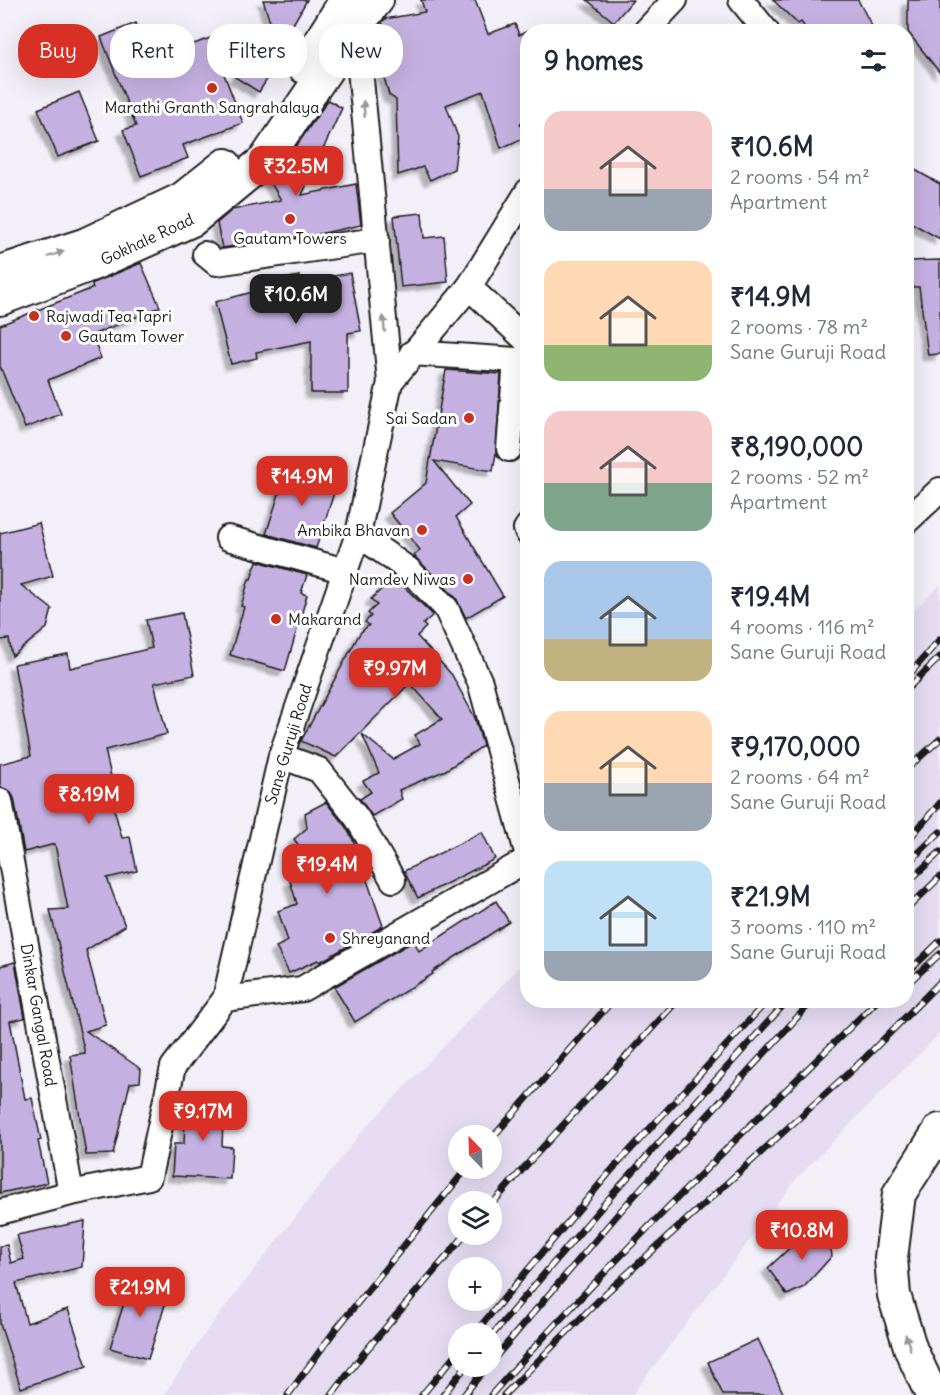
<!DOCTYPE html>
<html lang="en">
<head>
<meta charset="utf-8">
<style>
  body { margin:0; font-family:Delius,sans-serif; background:#f6f6f7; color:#1f2937; height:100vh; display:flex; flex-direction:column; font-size:22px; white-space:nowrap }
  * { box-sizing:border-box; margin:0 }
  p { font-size:20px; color:#747a83 }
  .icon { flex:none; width:33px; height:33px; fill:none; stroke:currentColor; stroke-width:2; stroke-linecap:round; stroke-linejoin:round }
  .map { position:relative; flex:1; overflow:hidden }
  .drawer { position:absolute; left:520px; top:24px; width:394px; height:984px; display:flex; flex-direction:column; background:#fff; border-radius:24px; box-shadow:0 6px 24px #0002 }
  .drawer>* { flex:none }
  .guide { position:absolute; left:18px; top:24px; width:412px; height:54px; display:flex; gap:12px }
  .needle { width:39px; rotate:337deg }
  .buttons { position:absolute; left:448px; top:1125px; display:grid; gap:12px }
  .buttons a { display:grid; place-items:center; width:54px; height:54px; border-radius:50%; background:#fff; box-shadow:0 6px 24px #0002; font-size:30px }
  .price { position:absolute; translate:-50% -51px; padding:0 14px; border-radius:12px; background:#d93025; color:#fff; font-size:20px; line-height:39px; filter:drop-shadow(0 2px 3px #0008) }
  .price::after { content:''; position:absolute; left:50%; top:36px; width:18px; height:14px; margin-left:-9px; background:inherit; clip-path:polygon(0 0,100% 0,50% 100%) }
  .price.current { background:#222; color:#fff }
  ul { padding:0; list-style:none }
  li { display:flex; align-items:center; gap:18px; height:150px; padding:0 24px }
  li span { display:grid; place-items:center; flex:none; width:168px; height:120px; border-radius:18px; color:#555 }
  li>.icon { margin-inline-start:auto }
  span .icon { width:72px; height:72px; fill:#fffc; stroke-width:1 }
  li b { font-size:26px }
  h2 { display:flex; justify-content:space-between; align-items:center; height:72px; padding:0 24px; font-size:26px }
  .tag { padding:0 21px; border-radius:24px; background:#fff; box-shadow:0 6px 24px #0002; font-size:21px; line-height:54px }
  .tag.current { background:#d93025; color:#fff }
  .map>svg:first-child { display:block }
  .built { fill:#e5dcf2; fill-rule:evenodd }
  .building { fill:#c5b1e1; stroke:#1c1c1c; stroke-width:1.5; filter:url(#shadow) }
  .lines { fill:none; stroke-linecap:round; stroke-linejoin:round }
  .minor-casing { stroke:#1c1c1c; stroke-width:28 }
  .major-casing { stroke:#1c1c1c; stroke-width:36 }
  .minor { stroke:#fff; stroke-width:24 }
  .major { stroke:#fff; stroke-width:32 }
  .rail-casing { stroke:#1c1c1c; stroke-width:7 }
  .rail { stroke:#fff; stroke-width:4.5; stroke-dasharray:14; stroke-linecap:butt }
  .oneway { fill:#999 }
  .poi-dot { fill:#c8321e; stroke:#fff; stroke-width:2 }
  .labels { text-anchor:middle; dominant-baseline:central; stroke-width:6; stroke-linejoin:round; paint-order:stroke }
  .poi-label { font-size:16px; fill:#1c1c1c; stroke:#fff; text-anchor:start }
  .street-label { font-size:16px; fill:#1c1c1c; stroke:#fff }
</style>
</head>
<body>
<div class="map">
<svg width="940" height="1395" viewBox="0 0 940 1395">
  <defs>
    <filter id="shadow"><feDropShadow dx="-5.5" dy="5.5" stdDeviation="1.5" flood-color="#0004"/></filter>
  </defs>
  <rect width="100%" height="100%" fill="#f3eff9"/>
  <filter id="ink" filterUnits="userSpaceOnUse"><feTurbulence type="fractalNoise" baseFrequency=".0167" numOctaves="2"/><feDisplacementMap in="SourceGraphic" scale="12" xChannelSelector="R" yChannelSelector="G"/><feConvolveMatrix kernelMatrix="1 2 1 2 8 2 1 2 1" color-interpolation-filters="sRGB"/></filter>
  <g filter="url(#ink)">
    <path class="built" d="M940 585V1033L798 1177 632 1395H164L208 1329 359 1135 528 958V1000H908V616ZM459 1136H492V1168H459ZM459 1202H492V1234H459ZM459 1268H492V1300H459ZM459 1334H492V1366H459Z"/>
    <g class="building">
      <polygon points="263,0 307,0 281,45 287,48 259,92 235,77 270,22"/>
      <polygon points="421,0 475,0 488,34 515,24 519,35 528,31 528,121 520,124 526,137 501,148 483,91 446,105 458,137 454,169 430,180 423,167 398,175 396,100 389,95 372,35 384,29 382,22 385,19 425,12"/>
      <polygon points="587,0 633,0 614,22"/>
      <polygon points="773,0 858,0 875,32 808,32 801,22 798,24"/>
      <polygon points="908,0 940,0 940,73 908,32"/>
      <polygon points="136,23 150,60 213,37 226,71 222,69 243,123 183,145 188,158 141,176 123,130 136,126 101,37"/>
      <polygon points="79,92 99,141 58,157 38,109"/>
      <polygon points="328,100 342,108 302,195 356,184 361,225 319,234 222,248 217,223 232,210 281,200 269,180 280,170"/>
      <polygon points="908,166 940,184 940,239 908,221"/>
      <polygon points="422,213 424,238 444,236 448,282 401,287 394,216"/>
      <polygon points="940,260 940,354 928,355 919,287 909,287 908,261"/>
      <polygon points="141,263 160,307 92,335 101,358 48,380 61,414 25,428 0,366 0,325 93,288 91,284"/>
      <polygon points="350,273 361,331 348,333 348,393 311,393 311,341 256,352 257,358 231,364 215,302 260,290 259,284 299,276 300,282"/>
      <polygon points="446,370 501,374 496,453 493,471 434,461 470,505 456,517 503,596 466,618 456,598 414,556 420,550 390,513 426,483"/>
      <polygon points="288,466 338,481 316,548 266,534"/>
      <polygon points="39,523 53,576 21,585 52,609 47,628 12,656 9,639 0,640 0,533"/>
      <polygon points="257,561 307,575 301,593 307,595 285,671 230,655 244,607 241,606 249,579 251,579"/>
      <polygon points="392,575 433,615 423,624 426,627 417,636 452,675 475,718 483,746 446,770 399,790 402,799 372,816 360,799 371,792 363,781 379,773 362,734 393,759 420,744 415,735 442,719 410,683 336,757 301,741 360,633 369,625 365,622 371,616 368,613 377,605 371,599 385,586 383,583"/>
      <polygon points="182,613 194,675 154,683 167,734 105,750 113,785 108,786 122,838 130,837 137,871 107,878 125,926 86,950 106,1025 86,1031 141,1069 140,1082 130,1083 113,1154 86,1155 70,1055 85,1053 50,910 68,909 55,844 24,852 14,798 10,791 0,787 0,764 31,756 14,664 68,654 70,668 152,648 146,620"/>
      <polygon points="326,802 345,826 353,840 383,926 320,962 318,960 289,973 276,947 288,941 278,911 297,904 290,881 318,871 294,839 307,828 305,813"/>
      <polygon points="482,832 495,859 418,898 404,871"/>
      <polygon points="496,901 509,922 432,972 433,974 355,1022 334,987 414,941 419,951"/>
      <polygon points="15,962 25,1018 10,1021 25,1099 32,1098 41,1140 38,1141 47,1183 0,1193 0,966"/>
      <polygon points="186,1097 224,1099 222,1146 232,1147 230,1179 172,1176 174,1144 184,1144"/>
      <polygon points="85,1221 82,1267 16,1283 27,1323 68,1309 87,1366 21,1388 0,1324 0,1246 7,1245 11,1263 24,1259 17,1235"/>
      <polygon points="809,1230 828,1231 832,1256 804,1287 787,1295 768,1268"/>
      <polygon points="132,1277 170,1289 148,1359 110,1348"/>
      <polygon points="758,1339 784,1395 723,1395 708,1362"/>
    </g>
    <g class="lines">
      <g class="minor-casing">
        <g id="minor">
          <polyline points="741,0 767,32"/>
          <polyline points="355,17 390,382"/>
          <polyline points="645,32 675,0"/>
          <polyline points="205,254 216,263 377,240"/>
          <polyline points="469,287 528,342"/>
          <polyline points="412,353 516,360 509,449"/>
          <polyline points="908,520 940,490"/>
          <polyline points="528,526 526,529 528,533"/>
          <polyline points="358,534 409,570 446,608 480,682 528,856"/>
          <polyline points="228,538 345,571"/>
          <polyline points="281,756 319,770 357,818 393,880"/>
          <polyline points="0,801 71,1193"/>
          <polyline points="225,999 302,989 528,859"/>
          <polyline points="0,1212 71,1193 149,1177 173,1067 225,999 281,756 358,534 390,382 469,287 528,191"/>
        </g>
      </g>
      <g class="major-casing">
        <g id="major">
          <polyline points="304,67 346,0"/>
          <polyline points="0,272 84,245 182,199 225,165"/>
          <polyline points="0,299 98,262 192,220 265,160 356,26 377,0"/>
          <polyline points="932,1395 911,1350 894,1295 891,1258 899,1194 940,1130"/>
        </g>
      </g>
      <use href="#minor" class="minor"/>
      <use href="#major" class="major"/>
      <g class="rail-casing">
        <g id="rail">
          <polyline points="908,676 940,639"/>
          <polyline points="908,688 940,657"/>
          <polyline points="908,768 940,739"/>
          <polyline points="908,840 940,803"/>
          <polyline points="908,863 940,832"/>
          <polyline points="908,882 940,852"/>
          <polyline points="908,908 940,877"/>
          <polyline points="908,972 940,941"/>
          <polyline points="908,983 940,954"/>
          <polyline points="492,1138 613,1000"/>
          <polyline points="492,1204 531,1160 678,1000"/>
          <polyline points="474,1334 610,1172 768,1000"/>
          <polyline points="492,1335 611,1196 788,1000"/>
          <polyline points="492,1361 624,1207 813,1000"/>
          <polyline points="288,1395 333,1333 467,1168"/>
          <polyline points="332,1395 363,1354 466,1234"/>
          <polyline points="422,1395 459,1351"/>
          <polyline points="443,1395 466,1366"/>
          <polyline points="464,1395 487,1366"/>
          <path d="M491 1395C614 1257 746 1129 878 1000"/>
          <polyline points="504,1395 607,1292 865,1058 940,982"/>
        </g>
      </g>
      <use href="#rail" class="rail"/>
    </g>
    <defs><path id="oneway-solid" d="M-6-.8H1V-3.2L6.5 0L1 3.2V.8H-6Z" transform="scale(1.5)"/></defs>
    <g class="oneway">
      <use href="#oneway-solid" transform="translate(364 109) rotate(-95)"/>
      <use href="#oneway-solid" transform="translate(56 254) rotate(-18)"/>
      <use href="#oneway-solid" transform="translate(384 324) rotate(-95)"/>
      <use href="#oneway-solid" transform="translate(908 1342) rotate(-107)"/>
    </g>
  </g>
  <g class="poi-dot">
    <circle cx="212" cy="88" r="6"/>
    <circle cx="290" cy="219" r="6"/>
    <circle cx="34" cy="316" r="6"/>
    <circle cx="66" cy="336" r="6"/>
    <circle cx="469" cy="418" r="6"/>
    <circle cx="422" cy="530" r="6"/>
    <circle cx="468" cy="579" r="6"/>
    <circle cx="276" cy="619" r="6"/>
    <circle cx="330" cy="938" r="6"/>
  </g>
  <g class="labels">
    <g class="poi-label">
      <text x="212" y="107" text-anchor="middle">Marathi Granth Sangrahalaya</text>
      <text x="290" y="238" text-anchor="middle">Gautam Towers</text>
      <text x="46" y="316">Rajwadi Tea Tapri</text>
      <text x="78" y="336">Gautam Tower</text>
      <text x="457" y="418" text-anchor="end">Sai Sadan</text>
      <text x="410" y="530" text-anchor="end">Ambika Bhavan</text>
      <text x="456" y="579" text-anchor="end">Namdev Niwas</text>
      <text x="288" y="619">Makarand</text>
      <text x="342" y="938">Shreyanand</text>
    </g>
    <g class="street-label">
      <text transform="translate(147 239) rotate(-25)">Gokhale Road</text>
      <text transform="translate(288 744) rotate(-73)">Sane Guruji Road</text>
      <text transform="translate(39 1015) rotate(80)">Dinkar Gangal Road</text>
    </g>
  </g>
</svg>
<div class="buttons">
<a><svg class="needle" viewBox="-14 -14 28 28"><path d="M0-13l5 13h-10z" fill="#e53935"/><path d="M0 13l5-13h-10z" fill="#747a83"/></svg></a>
<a><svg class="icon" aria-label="layers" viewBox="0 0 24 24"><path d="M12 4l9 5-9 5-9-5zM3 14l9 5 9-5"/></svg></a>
<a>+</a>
<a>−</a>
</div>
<b class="price" style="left:296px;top:197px">₹32.5M</b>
<b class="price current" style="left:296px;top:325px">₹10.6M</b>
<b class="price" style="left:302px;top:507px">₹14.9M</b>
<b class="price" style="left:395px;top:699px">₹9.97M</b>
<b class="price" style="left:89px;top:825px">₹8.19M</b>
<b class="price" style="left:327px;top:895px">₹19.4M</b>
<b class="price" style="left:203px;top:1142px">₹9.17M</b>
<b class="price" style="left:802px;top:1261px">₹10.8M</b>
<b class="price" style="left:140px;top:1318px">₹21.9M</b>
<div class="guide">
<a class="tag current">Buy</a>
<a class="tag">Rent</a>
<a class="tag">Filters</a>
<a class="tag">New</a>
</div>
<section class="drawer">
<h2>9 homes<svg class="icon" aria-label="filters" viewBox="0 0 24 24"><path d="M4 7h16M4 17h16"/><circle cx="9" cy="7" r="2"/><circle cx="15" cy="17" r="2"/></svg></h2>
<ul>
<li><span style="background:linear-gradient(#f6c9c9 65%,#9aa5b1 0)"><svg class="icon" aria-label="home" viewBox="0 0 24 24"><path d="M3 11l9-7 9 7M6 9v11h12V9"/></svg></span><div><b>₹10.6M</b><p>2 rooms · 54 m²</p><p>Apartment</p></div></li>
<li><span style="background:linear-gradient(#ffd9b3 70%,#8fb573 0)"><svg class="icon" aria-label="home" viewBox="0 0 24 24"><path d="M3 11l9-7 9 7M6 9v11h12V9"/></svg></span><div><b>₹14.9M</b><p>2 rooms · 78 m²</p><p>Sane Guruji Road</p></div></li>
<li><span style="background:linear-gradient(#f6c9c9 60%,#7fa58c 0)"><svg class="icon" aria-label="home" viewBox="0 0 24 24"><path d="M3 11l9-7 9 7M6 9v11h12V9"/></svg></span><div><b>₹8,190,000</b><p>2 rooms · 52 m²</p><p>Apartment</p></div></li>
<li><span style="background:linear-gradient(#a9c7e8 65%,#c2b280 0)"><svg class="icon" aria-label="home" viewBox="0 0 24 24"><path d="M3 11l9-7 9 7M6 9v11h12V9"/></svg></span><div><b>₹19.4M</b><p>4 rooms · 116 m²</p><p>Sane Guruji Road</p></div></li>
<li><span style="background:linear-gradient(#ffd9b3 60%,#9aa5b1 0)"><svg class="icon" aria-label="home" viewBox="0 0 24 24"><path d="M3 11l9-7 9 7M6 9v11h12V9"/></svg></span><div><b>₹9,170,000</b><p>2 rooms · 64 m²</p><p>Sane Guruji Road</p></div></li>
<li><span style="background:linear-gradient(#bfe0f5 75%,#9aa5b1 0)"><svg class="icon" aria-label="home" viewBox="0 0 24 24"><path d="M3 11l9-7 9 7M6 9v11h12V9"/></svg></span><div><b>₹21.9M</b><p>3 rooms · 110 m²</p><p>Sane Guruji Road</p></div></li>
</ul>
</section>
</div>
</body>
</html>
